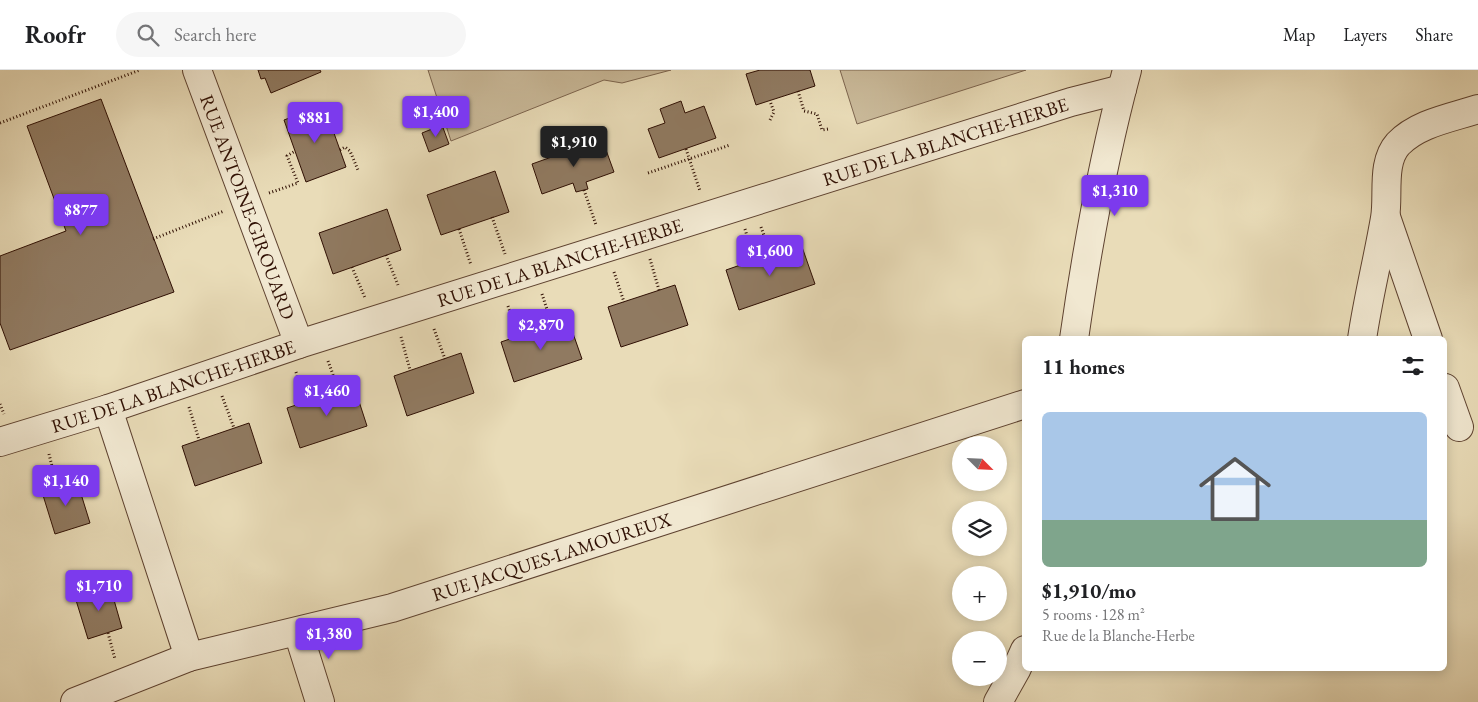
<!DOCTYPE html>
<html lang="en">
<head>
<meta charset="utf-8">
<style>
  body { margin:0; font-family:"EB Garamond",serif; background:#f6f6f6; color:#202124; height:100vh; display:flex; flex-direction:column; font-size:19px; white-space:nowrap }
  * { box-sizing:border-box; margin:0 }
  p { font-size:16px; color:#757577 }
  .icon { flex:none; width:28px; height:28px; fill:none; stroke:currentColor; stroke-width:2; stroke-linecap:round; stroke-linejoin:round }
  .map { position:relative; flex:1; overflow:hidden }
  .details { position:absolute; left:1022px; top:266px; width:425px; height:335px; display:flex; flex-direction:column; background:#fff; border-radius:8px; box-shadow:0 2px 12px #0003 }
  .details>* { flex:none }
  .needle { width:32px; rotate:114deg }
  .buttons { position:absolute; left:952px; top:366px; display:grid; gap:10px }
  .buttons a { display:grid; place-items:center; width:55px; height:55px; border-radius:50%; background:#fff; box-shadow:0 2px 12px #0003; font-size:25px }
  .price { position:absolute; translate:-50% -42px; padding:0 11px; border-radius:5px; background:#7c3aed; color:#fff; font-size:16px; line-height:32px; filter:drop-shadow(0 1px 2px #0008) }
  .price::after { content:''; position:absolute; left:50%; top:30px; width:15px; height:11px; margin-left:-8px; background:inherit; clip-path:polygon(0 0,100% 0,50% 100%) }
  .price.selected { background:#222; color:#fff }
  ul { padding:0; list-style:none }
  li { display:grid; align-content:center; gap:10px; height:265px; padding:0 20px }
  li+li { border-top:1px solid #e0e0e0 }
  li span { display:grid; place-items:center; height:155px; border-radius:8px; color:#555 }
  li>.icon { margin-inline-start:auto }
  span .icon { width:90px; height:90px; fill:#fffc; stroke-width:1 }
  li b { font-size:21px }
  h2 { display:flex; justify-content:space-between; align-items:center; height:60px; padding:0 20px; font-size:21px }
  header { display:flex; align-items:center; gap:30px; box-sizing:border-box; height:70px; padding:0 25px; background:#fff; border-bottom:1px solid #e0e0e0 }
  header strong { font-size:24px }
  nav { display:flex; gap:28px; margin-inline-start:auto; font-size:18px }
  .search { width:350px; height:45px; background:#f6f6f6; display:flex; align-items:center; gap:12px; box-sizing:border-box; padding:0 18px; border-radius:28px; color:#757577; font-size:19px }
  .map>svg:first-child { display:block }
  .green { fill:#c9b999; stroke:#7c644e }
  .building { fill:#907a61; stroke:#2f0f03 }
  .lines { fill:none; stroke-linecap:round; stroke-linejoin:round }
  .minor-casing { stroke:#5e4230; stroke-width:30 }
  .tertiary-casing { stroke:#5e4230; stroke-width:30 }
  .path { stroke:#2f0f03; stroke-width:3; stroke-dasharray:1 2.5; stroke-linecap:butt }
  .minor { stroke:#f1e8d1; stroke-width:28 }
  .tertiary { stroke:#f1e8d1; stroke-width:28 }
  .labels { text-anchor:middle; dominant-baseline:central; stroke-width:4.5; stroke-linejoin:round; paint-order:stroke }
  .street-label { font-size:19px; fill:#2f0f03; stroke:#f1e8d1 }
</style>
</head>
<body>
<header>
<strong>Roofr</strong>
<div class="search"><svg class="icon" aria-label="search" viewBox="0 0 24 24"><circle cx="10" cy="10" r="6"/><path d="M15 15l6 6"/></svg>Search here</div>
<nav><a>Map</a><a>Layers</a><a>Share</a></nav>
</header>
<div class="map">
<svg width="1478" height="632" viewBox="0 0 1478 632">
  <rect width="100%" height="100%" fill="#e9dcb8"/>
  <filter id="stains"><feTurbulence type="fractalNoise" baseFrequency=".004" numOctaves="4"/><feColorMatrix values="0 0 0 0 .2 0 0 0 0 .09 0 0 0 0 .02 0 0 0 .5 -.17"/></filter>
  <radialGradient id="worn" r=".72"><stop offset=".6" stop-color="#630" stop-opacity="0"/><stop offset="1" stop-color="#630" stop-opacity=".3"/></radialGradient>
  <g class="green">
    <polygon points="428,0 671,0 622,13 604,10 451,71"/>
    <polygon points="840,0 1026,0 857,54"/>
  </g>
  <g class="building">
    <polygon points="258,0 320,0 321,2 271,23 265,8 261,9"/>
    <polygon points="760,0 810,0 815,16 756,35 746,4"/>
    <polygon points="101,29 174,222 10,280 0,253 0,186 66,161 27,56"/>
    <polygon points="681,31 685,43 704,36 716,68 659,88 648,59 665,53 660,39"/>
    <polygon points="324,35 346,97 306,112 284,50"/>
    <polygon points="442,55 449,74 429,82 422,63"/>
    <polygon points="602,69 614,102 586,112 588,119 576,122 573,113 542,124 532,94"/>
    <polygon points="495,101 509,142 441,165 427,125"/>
    <polygon points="387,139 401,180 333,204 319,163"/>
    <polygon points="801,174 815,214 739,240 726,200"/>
    <polygon points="675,215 688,255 621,277 608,237"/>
    <polygon points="568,249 582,289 514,312 501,272"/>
    <polygon points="461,283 474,323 407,346 394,306"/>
    <polygon points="354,316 367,356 300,378 287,338"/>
    <polygon points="249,353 262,393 195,416 182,376"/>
    <polygon points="77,411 90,453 55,464 42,422"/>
    <polygon points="110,516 122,558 88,569 75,527"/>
  </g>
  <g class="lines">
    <g class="minor-casing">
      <g id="minor">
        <path id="s1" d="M197 0 299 274"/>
        <polyline points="1386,147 1428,269"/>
        <path d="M1362 269C1368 228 1378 189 1385 148 1389 125 1381 93 1398 74 1418 53 1451 48 1478 39"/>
        <polyline points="1445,318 1459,357"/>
        <polyline points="108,339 189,587"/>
        <path id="s2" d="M0 372 108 339 299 274 1071 32 1122 19"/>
        <polyline points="298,562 320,632"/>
        <path id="s3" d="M75 632 189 587 392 538 1025 334"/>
      </g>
    </g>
    <g class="tertiary-casing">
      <g id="tertiary">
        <path d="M1074 269C1087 178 1103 89 1127 0"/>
        <polyline points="998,632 1016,600 1025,580"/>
      </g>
    </g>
    <g class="path">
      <polyline points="798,21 804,41 817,44 822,60 828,59"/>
      <polyline points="770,50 774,42 770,31"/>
      <polyline points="0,53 140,0"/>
      <polyline points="686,79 700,121"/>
      <polyline points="340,80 345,77 350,81 358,100"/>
      <polyline points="648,103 730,75"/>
      <polyline points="584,120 596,155"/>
      <polyline points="269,123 298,113 287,86 295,81"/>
      <polyline points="492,147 505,184"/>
      <polyline points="761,157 771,185"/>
      <polyline points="459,159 471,195"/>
      <polyline points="745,159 754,190"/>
      <polyline points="153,169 224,141"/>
      <polyline points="386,185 398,215"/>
      <polyline points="650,189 659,220"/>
      <polyline points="352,197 365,228"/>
      <polyline points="614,202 624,232"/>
      <polyline points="542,224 552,255"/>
      <polyline points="508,236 518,266"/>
      <polyline points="434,259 445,289"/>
      <polyline points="401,267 410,300"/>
      <polyline points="328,291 339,321"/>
      <polyline points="296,302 305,332"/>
      <polyline points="222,326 234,358"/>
      <polyline points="0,334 4,344"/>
      <polyline points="189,337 199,370"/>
      <polyline points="49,384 57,417"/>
      <polyline points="108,563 115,589"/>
    </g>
    <use href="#minor" class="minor"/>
    <use href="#tertiary" class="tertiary"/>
  </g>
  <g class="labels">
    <g class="street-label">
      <text stroke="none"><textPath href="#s2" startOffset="992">RUE DE LA BLANCHE-HERBE</textPath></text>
      <text stroke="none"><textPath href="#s1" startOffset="146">RUE ANTOINE-GIROUARD</textPath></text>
      <text stroke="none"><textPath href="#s2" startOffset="588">RUE DE LA BLANCHE-HERBE</textPath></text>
      <text stroke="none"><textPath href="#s2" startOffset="182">RUE DE LA BLANCHE-HERBE</textPath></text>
      <text stroke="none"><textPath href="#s3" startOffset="499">RUE JACQUES-LAMOUREUX</textPath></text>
    </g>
  </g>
  <rect width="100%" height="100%" filter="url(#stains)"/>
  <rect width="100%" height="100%" fill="url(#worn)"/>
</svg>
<div class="buttons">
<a><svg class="needle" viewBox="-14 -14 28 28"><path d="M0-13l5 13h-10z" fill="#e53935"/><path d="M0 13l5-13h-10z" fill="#757577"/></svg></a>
<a><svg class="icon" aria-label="layers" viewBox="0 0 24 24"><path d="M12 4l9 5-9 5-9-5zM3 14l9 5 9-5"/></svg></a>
<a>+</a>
<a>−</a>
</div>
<b class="price" style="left:436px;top:68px">$1,400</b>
<b class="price" style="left:315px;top:74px">$881</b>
<b class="price selected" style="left:574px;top:98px">$1,910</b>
<b class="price" style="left:1115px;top:147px">$1,310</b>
<b class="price" style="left:81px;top:166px">$877</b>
<b class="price" style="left:770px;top:207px">$1,600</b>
<b class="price" style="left:541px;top:281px">$2,870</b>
<b class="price" style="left:327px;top:347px">$1,460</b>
<b class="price" style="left:66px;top:437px">$1,140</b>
<b class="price" style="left:99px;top:542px">$1,710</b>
<b class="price" style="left:329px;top:590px">$1,380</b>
<section class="details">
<h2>11 homes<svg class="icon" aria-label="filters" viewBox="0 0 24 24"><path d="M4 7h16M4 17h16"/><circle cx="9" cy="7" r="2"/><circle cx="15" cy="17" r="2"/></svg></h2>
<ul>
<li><span style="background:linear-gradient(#a9c7e8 70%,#7fa58c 0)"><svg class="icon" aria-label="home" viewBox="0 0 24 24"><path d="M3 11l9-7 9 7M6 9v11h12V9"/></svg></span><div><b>$1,910/mo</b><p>5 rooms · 128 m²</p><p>Rue de la Blanche-Herbe</p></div></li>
</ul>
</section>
</div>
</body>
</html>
